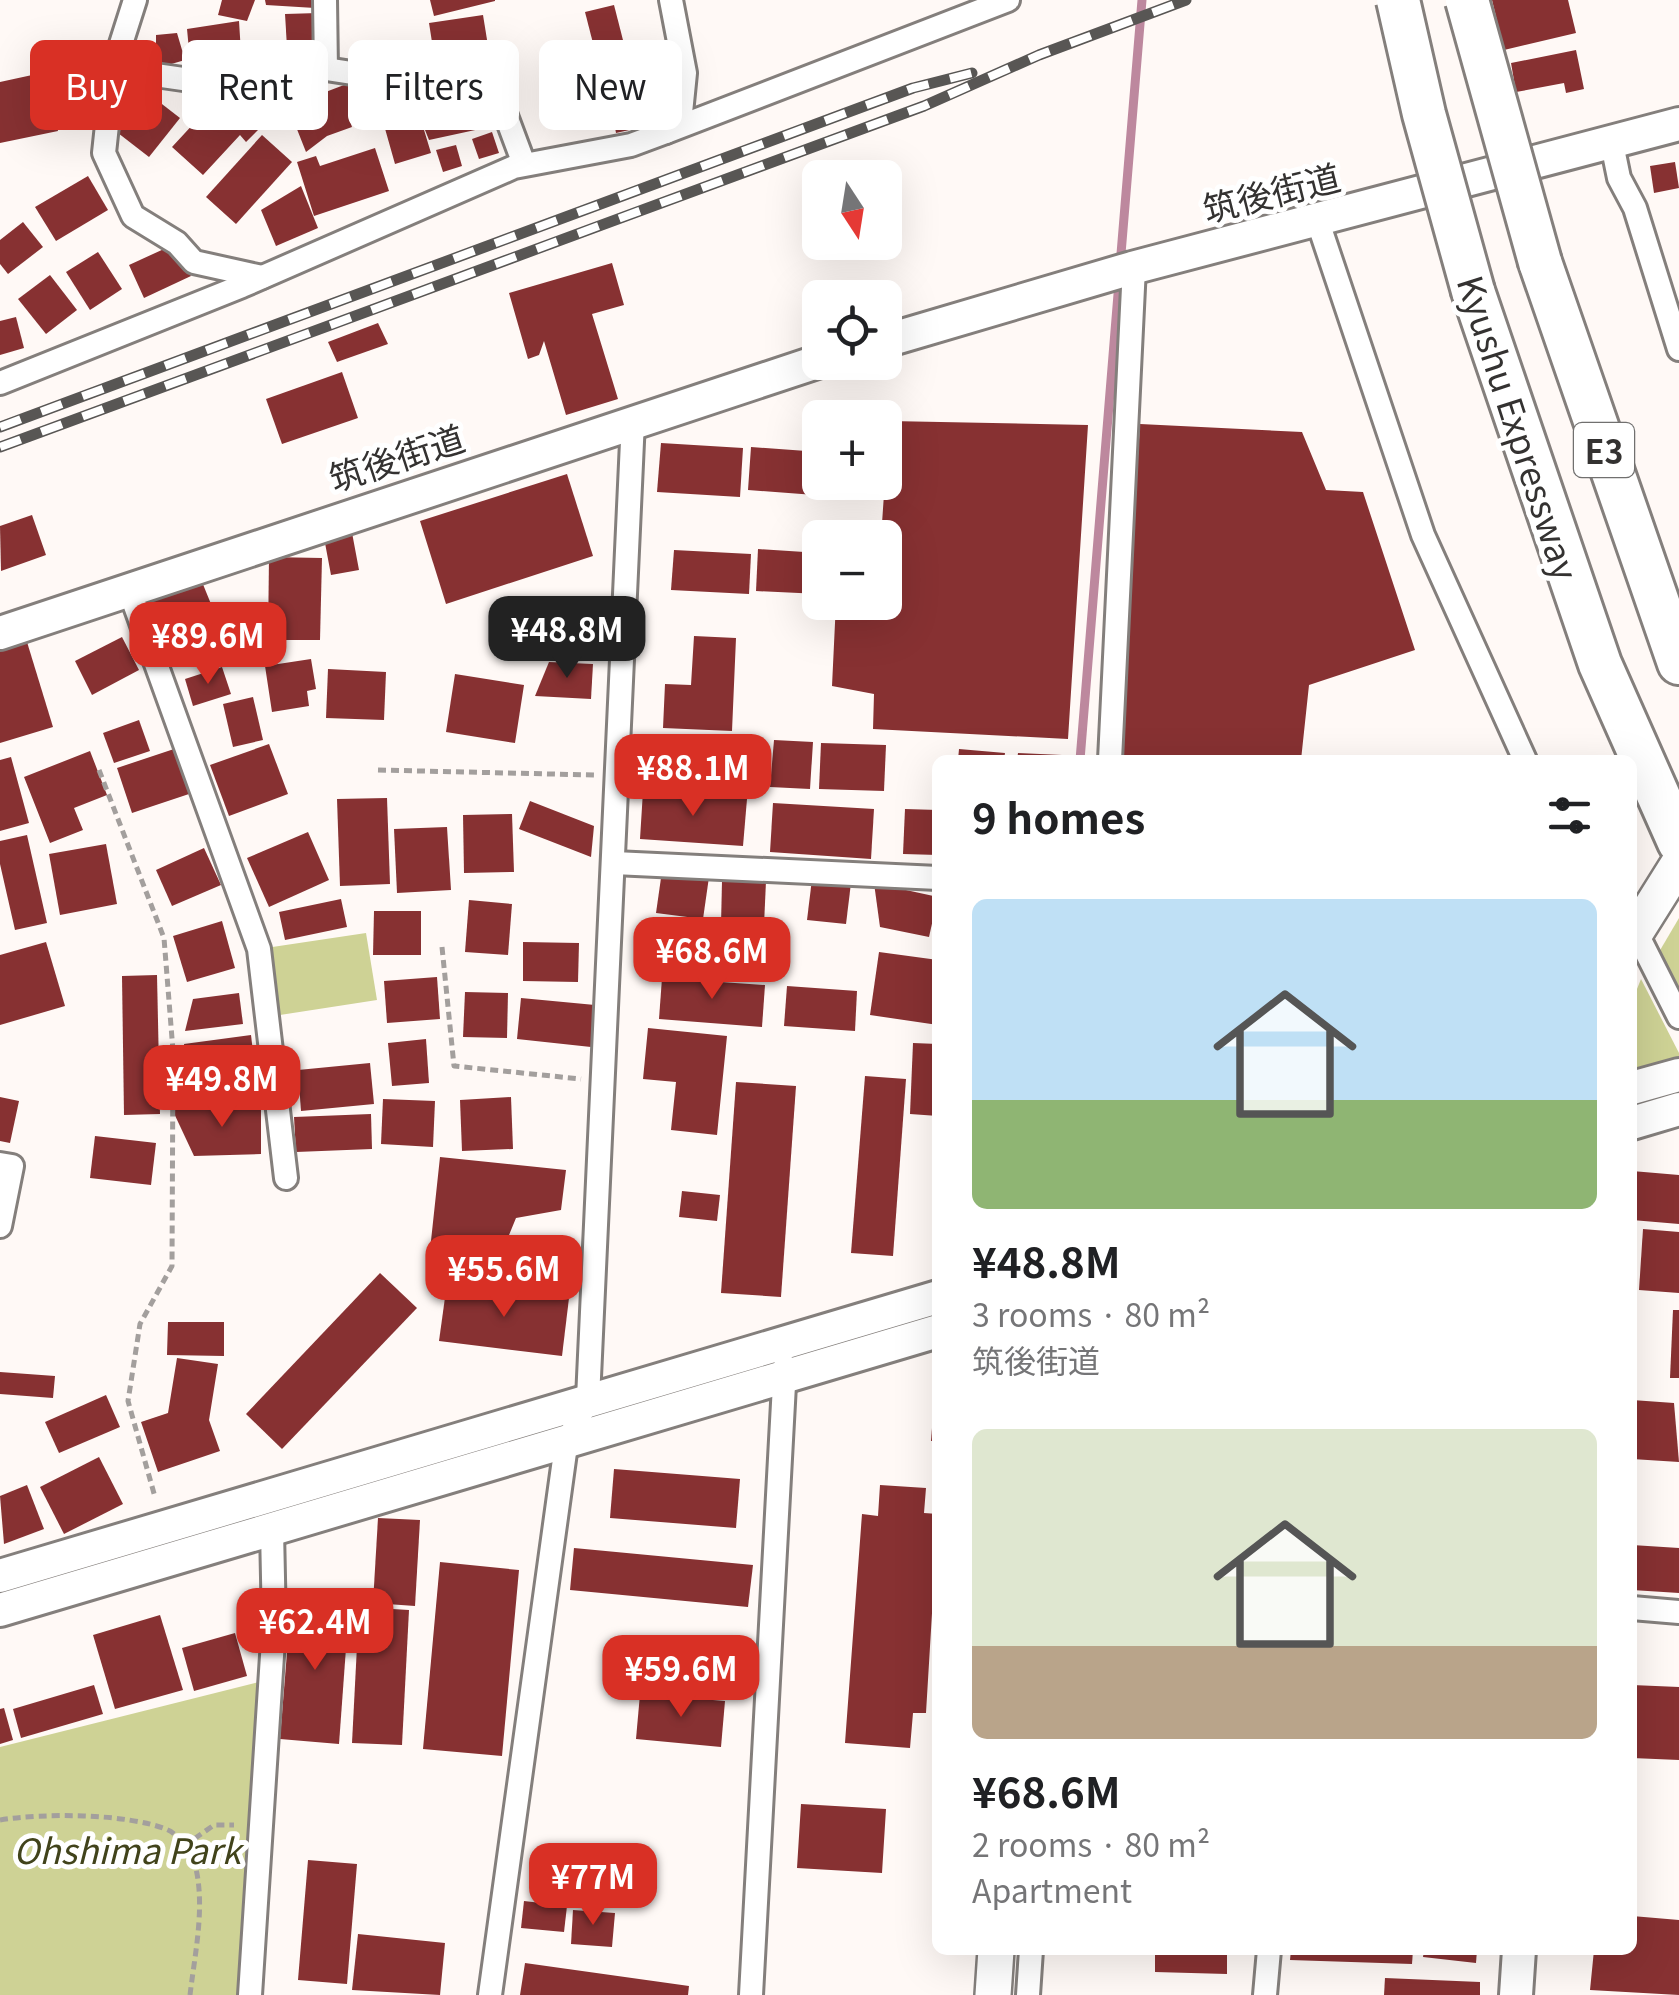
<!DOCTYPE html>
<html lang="en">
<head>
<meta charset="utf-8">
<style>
  body { margin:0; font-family:Georgia,"Noto Sans JP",serif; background:#f2f2f2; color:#202124; height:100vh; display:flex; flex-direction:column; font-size:38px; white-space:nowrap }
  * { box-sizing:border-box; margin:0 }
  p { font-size:32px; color:#757577 }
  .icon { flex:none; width:55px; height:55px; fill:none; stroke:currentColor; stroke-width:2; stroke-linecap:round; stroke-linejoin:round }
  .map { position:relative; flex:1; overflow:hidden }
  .drawer { position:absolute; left:932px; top:755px; width:705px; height:1200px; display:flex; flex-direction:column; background:#fff; border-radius:15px; box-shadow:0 10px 40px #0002 }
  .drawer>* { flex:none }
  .banner { position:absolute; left:30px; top:40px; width:752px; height:90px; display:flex; gap:20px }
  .needle { width:65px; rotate:168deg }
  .tools { position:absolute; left:802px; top:160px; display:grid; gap:20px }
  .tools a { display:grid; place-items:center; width:100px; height:100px; border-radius:15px; background:#fff; box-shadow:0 10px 40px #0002; font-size:50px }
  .price { position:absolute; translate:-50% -85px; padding:0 22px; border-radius:20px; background:#d93025; color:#fff; font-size:32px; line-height:65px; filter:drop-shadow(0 2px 5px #0008) }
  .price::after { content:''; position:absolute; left:50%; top:60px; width:30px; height:22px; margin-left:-15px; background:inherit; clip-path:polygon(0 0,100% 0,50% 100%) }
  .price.active { background:#222; color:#fff }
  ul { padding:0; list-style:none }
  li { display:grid; align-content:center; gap:20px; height:530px; padding:0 40px }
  li span { display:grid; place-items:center; height:310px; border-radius:15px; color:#555 }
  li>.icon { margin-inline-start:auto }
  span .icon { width:180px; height:180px; fill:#fffc; stroke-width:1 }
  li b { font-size:42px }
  h2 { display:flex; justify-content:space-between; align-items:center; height:120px; padding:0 40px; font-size:42px }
  .pill { padding:0 35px; border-radius:15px; background:#fff; box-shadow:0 10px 40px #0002; font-size:35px; line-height:90px }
  .pill.active { background:#d93025; color:#fff }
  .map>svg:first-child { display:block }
  .green { fill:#ced295 }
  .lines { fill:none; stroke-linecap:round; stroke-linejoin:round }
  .stream { stroke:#bd889e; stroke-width:9 }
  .building { fill:#873132 }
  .street-casing { stroke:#847f7c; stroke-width:28 }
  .secondary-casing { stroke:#847f7c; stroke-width:38 }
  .primary-casing { stroke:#847f7c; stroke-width:40 }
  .highway-casing { stroke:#847f7c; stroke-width:48 }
  .path { stroke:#a39f9d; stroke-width:5; stroke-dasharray:8 5; stroke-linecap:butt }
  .street { stroke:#fff; stroke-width:22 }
  .secondary { stroke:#fff; stroke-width:32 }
  .primary { stroke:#fff; stroke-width:35 }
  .highway { stroke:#fff; stroke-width:42 }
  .rail-casing { stroke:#585654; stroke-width:11 }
  .rail { stroke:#fff; stroke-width:8; stroke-dasharray:22; stroke-linecap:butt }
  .highway-bridge-casing { stroke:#847f7c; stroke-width:48; stroke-linecap:butt }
  .highway-bridge { stroke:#fff; stroke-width:42 }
  .labels { text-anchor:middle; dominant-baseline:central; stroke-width:10; stroke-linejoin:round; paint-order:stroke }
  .shield { fill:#fff; stroke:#71706f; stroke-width:2.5 }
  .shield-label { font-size:32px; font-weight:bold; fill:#343231 }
  .street-label { font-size:35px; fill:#343231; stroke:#fff }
  .park-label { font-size:35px; font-style:italic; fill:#41431b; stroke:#fff }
</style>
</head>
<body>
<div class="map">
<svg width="1679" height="1995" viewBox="0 0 1679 1995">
  <rect width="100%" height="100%" fill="#fff9f6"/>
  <g class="green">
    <polygon points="1679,918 1679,987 1659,952"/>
    <polygon points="366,933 377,1000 267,1017 259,949"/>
    <polygon points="1641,979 1679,1053 1679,1060 1633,1068 1633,999"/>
    <polygon points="267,1680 245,1995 0,1995 0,1747"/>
  </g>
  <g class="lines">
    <g class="stream">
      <polyline points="1120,266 1142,0"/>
      <polyline points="1080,760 1119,282"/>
    </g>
  </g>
  <g class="building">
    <polygon points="222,0 255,0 247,21 218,15"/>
    <polygon points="265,0 315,0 315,8 266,5"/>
    <polygon points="430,0 495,0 495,1 434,16"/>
    <polygon points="1492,0 1568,0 1576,33 1504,50"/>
    <polygon points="614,5 624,44 595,51 585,12"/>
    <polygon points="318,13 312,45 287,47 285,14"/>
    <polygon points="483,15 489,52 435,61 429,23"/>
    <polygon points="239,21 241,53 228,59 190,61 187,29"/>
    <polygon points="177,33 185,60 161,67 161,60 145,59 142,48 156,47 156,35"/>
    <polygon points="676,40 682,78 662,81 664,91 607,100 602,64 607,63 605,51"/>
    <polygon points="91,50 94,74 80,77 78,63 66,65 65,53"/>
    <polygon points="1576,50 1584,89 1566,93 1564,83 1516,92 1511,63"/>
    <polygon points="599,70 604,105 545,113 540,78"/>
    <polygon points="46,72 58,131 0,143 0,82"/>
    <polygon points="251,72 283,105 246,142 240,135 203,175 172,147 209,107 212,110"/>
    <polygon points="365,77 375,104 348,115 352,127 327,136 306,152 287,104 311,95 308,85 319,81 323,93"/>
    <polygon points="491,79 503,124 429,140 421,120 431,153 395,164 382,118"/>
    <polygon points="149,94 180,118 149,157 118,133"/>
    <polygon points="637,100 643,127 616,133 611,106"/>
    <polygon points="492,132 499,153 479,159 472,139"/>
    <polygon points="262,135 292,162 236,224 206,197"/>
    <polygon points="456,145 462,166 443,172 436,150"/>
    <polygon points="375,148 389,191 314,216 297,162 316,156 320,166"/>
    <polygon points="1675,162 1679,188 1654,193 1650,166"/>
    <polygon points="88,176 108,210 56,241 35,207"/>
    <polygon points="301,186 318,228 276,246 261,210"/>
    <polygon points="23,222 43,247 8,274 0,264 0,240"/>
    <polygon points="177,243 191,276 144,298 129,265"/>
    <polygon points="98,252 122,289 90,310 66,272"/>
    <polygon points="612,263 624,305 592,314 618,399 566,415 544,341 539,355 528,359 509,293"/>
    <polygon points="50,275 77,310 46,334 18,299"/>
    <polygon points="16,317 24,348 0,355 0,321"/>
    <polygon points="378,323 388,344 337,362 328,342"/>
    <polygon points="342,372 358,418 282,444 266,399"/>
    <polygon points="889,421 1088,425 1068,739 873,729 874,694 832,686 836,602 885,602 885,538 881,538"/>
    <polygon points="1140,424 1302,432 1326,490 1363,492 1415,650 1309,685 1301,760 1119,760"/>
    <polygon points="661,443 743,448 740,497 657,492"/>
    <polygon points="751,447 820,452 820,482 829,482 828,496 748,490"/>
    <polygon points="567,474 593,556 446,604 420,521"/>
    <polygon points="32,515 46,555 1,571 0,526"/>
    <polygon points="350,522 359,570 331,575 322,527"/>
    <polygon points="758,549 820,553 820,594 756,591"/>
    <polygon points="674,550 751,554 749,594 671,590"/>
    <polygon points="269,557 322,558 320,640 268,640"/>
    <polygon points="200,577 224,636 169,658 145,599"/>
    <polygon points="694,636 736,638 732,731 663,728 665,684 691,685"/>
    <polygon points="122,637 139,670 92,695 75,661"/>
    <polygon points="27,642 53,727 0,743 0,650"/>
    <polygon points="311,659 316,689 307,691 309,706 272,712 265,666"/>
    <polygon points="549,662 593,664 591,699 535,696"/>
    <polygon points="222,667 231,694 193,706 185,679"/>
    <polygon points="328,669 386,672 384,720 326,718"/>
    <polygon points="455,674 524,685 515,743 446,732"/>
    <polygon points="253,697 263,740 233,747 223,704"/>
    <polygon points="139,720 150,751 114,763 103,733"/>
    <polygon points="774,740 813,742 810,789 770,787"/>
    <polygon points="821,743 886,745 884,791 819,789"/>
    <polygon points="269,744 288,794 229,816 210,765"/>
    <polygon points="174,749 189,794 132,813 117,768"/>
    <polygon points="959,749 1005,753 1004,760 958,760"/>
    <polygon points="90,751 107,795 74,808 83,830 50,843 24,777"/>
    <polygon points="1018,753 1084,756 1084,760 1017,760"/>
    <polygon points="11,757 29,823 0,831 0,760"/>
    <polygon points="643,791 747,799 743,846 640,839"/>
    <polygon points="387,798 390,884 340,886 337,799"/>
    <polygon points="530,801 594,826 591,857 519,829"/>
    <polygon points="773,803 874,809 871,859 770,852"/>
    <polygon points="905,809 938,810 938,855 903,854"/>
    <polygon points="512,814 514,872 464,873 463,815"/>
    <polygon points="447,827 451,890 397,893 394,829"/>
    <polygon points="308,832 329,880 269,907 247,858"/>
    <polygon points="27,835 47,923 15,930 0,864 0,841"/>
    <polygon points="106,844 117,904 60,915 49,854"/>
    <polygon points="204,848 221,885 172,906 156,870"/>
    <polygon points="662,871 709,877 703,919 656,913"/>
    <polygon points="812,879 851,883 846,924 807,920"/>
    <polygon points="722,881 766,881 764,925 721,925"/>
    <polygon points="874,883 938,897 929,937 880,927"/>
    <polygon points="341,899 347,927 285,940 279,912"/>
    <polygon points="469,900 512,904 508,955 465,952"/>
    <polygon points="374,911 421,911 421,955 373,955"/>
    <polygon points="222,921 235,968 187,982 173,936"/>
    <polygon points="46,942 65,1006 0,1025 0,955"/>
    <polygon points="523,942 579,943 578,982 523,981"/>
    <polygon points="879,952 938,960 938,1025 870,1015"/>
    <polygon points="157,975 160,1114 124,1115 122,976"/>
    <polygon points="437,977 440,1019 387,1023 384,981"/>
    <polygon points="662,978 765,985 762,1027 659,1019"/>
    <polygon points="787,986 857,991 855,1031 784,1026"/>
    <polygon points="465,992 508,993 507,1038 463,1037"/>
    <polygon points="239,993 243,1024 185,1031 193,999"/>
    <polygon points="521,998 595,1005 591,1047 517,1039"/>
    <polygon points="648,1028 727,1036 717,1135 671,1130 676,1082 643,1079"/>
    <polygon points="251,1035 257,1086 190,1094 184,1044"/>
    <polygon points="426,1039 429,1083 392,1086 388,1043"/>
    <polygon points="913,1043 938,1044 938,1116 910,1114"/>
    <polygon points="370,1063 374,1104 301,1111 298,1070"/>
    <polygon points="865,1076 906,1079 893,1256 851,1253"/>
    <polygon points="736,1082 796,1086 781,1297 721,1293"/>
    <polygon points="0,1097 19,1101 10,1143 0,1141"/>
    <polygon points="511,1097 513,1149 462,1151 460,1100"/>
    <polygon points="383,1099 435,1101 433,1147 381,1144"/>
    <polygon points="261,1107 261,1154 194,1156 172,1109"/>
    <polygon points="371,1114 372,1149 296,1152 294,1117"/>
    <polygon points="95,1136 156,1143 151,1185 90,1178"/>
    <polygon points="440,1157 566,1170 561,1210 516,1218 500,1257 430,1250"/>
    <polygon points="1632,1171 1679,1175 1679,1224 1632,1220"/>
    <polygon points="682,1191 720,1195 717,1221 679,1217"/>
    <polygon points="1643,1229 1679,1232 1679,1293 1639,1290"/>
    <polygon points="380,1273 417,1308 282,1449 246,1414"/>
    <polygon points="447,1283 569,1298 562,1356 439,1341"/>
    <polygon points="1673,1310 1679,1310 1679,1378 1670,1378"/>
    <polygon points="168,1322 224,1322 224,1356 167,1355"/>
    <polygon points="177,1358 218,1364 209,1420 220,1451 158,1472 141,1422 168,1413"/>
    <polygon points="0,1372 55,1376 53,1398 0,1394"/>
    <polygon points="106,1395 120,1427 59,1453 45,1422"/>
    <polygon points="1632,1400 1674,1403 1679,1462 1632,1459"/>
    <polygon points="934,1402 938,1403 938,1441 931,1441"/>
    <polygon points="99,1457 123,1504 64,1534 40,1487"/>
    <polygon points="614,1469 740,1479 736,1528 610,1518"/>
    <polygon points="27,1485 44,1529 4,1544 0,1496"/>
    <polygon points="880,1485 926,1488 924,1513 938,1514 926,1713 913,1713 910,1748 845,1743 862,1514 878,1516"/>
    <polygon points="378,1518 420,1520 415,1606 373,1603"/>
    <polygon points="1632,1545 1679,1548 1679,1593 1632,1590"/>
    <polygon points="574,1548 753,1565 748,1607 570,1590"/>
    <polygon points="440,1562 519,1570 502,1756 423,1749"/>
    <polygon points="291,1603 349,1607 339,1744 280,1739"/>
    <polygon points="359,1607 409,1610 402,1745 352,1743"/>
    <polygon points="160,1615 183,1690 115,1709 93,1635"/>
    <polygon points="235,1633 247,1676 194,1691 182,1648"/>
    <polygon points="94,1685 103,1714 21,1738 13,1709"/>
    <polygon points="1632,1685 1679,1687 1679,1760 1632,1758"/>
    <polygon points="640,1694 725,1701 721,1747 636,1739"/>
    <polygon points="4,1708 13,1740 0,1744 0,1709"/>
    <polygon points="801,1804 886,1809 882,1873 797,1868"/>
    <polygon points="308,1860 357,1864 347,1984 298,1980"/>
    <polygon points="524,1901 567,1906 564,1932 521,1928"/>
    <polygon points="573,1910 615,1913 612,1947 571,1944"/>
    <polygon points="1632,1916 1679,1920 1679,1995 1590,1990 1594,1950 1632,1950"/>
    <polygon points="358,1934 445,1943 440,1995 352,1990"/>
    <polygon points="1155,1950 1227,1950 1227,1974 1155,1972"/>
    <polygon points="1291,1950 1413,1950 1412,1964 1290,1960"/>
    <polygon points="1424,1950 1477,1950 1476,1963 1423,1957"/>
    <polygon points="525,1963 689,1986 688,1995 520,1995"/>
    <polygon points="1385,1978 1480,1982 1480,1995 1384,1995"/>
  </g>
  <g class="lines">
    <g class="street-casing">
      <g id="street">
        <polyline points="135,0 113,69 104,153 133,216 177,243 194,262 262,277"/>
        <polyline points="113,69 190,80 326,69 325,0"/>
        <polyline points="326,69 430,85 490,73 524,164"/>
        <polyline points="666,132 1008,0"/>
        <polyline points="1611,139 1619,178 1635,208 1679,349"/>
        <polyline points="1318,222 1423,535 1525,760"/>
        <polyline points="0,383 242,286 514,167 631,145 666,132 681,113 685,73 671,0"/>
        <polyline points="129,589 259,949 286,1178"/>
        <polyline points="1110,760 1134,267"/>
        <polyline points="614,863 938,878"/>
        <polyline points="1636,932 1679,1017"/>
        <polyline points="0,1164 12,1166 0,1226"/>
        <polyline points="1632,1608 1679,1612"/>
        <polyline points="250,1995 274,1625 272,1530"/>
        <polyline points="490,1995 566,1445 588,1399 633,420"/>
        <polyline points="751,1995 785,1366"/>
        <polyline points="1028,1995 1031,1950"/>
        <polyline points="1265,1995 1269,1950"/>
      </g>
    </g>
    <g class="secondary-casing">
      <g id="secondary">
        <polyline points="885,341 1132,268 1679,124"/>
        <polyline points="0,633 820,361"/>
        <polyline points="1632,1088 1679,1075"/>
        <polyline points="1632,1123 1679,1109"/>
        <polyline points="0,1576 938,1297"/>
        <polyline points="0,1610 938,1331"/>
        <polyline points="1516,1995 1519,1950"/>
      </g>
    </g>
    <g class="primary-casing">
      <g id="primary">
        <polyline points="1632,938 1679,863"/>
        <polyline points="993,1995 996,1950"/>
      </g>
    </g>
    <g class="highway-casing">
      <g id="highway">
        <polyline points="1540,262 1679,663"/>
        <polyline points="1473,291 1600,664 1679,842"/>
      </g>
    </g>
    <g class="path">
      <polyline points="99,770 164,938 173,1051 172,1266 140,1324 128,1401 155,1497"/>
      <polyline points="378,770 595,775"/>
      <polyline points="442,947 454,1066 581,1079"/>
      <path d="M0 1820C42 1813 128 1813 168 1830 176 1833 190 1850 193 1858 207 1900 195 1952 190 1995"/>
      <polyline points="184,1846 214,1825 234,1825"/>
    </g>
    <use href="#street" class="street"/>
    <use href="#secondary" class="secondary"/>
    <use href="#primary" class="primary"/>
    <use href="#highway" class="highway"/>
    <g class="rail-casing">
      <g id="rail">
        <polyline points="0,427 913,88 972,73"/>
        <polyline points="0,447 924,106 1039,55 1186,0"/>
      </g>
    </g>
    <use href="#rail" class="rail"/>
    <g class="highway-bridge-casing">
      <g id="highway-bridge">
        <polyline points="1398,0 1424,114 1473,291"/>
        <polyline points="1467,0 1540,262"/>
      </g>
    </g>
    <use href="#highway-bridge" class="highway-bridge"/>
  </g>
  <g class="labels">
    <rect class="shield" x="1574" y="423" width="60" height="54" rx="8"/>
    <g class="shield-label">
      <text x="1604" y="450">E3</text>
    </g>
    <g class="street-label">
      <text transform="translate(1271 191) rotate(-14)">筑後街道</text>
      <text transform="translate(1520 427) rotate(72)">Kyushu Expressway</text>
      <text transform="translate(396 456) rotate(-18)">筑後街道</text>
    </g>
    <g class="park-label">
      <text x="127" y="1848">Ohshima Park</text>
    </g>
  </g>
</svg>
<div class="tools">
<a><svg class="needle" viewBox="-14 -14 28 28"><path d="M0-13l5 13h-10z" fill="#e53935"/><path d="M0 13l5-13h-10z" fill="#757577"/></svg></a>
<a><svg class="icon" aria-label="locate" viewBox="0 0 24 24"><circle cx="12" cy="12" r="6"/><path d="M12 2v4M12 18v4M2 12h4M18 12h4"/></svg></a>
<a>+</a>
<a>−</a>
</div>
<b class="price active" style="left:567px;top:681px">¥48.8M</b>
<b class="price" style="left:208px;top:687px">¥89.6M</b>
<b class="price" style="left:693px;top:819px">¥88.1M</b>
<b class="price" style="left:712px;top:1002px">¥68.6M</b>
<b class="price" style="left:222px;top:1130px">¥49.8M</b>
<b class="price" style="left:504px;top:1320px">¥55.6M</b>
<b class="price" style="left:315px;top:1673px">¥62.4M</b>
<b class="price" style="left:681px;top:1720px">¥59.6M</b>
<b class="price" style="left:593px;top:1928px">¥77M</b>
<div class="banner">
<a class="pill active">Buy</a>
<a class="pill">Rent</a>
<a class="pill">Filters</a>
<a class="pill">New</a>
</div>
<section class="drawer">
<h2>9 homes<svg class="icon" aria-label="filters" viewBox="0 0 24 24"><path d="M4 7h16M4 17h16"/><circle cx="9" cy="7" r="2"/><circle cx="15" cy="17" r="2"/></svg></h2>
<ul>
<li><span style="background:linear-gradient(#bfe0f5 65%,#8fb573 0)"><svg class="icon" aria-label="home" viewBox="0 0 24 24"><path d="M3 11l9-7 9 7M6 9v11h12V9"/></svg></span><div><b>¥48.8M</b><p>3 rooms · 80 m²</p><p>筑後街道</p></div></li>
<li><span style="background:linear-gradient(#dfe7d0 70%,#b9a48a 0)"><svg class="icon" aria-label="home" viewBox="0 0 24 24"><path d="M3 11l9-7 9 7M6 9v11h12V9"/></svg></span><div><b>¥68.6M</b><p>2 rooms · 80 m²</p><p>Apartment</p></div></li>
</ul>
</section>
</div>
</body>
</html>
